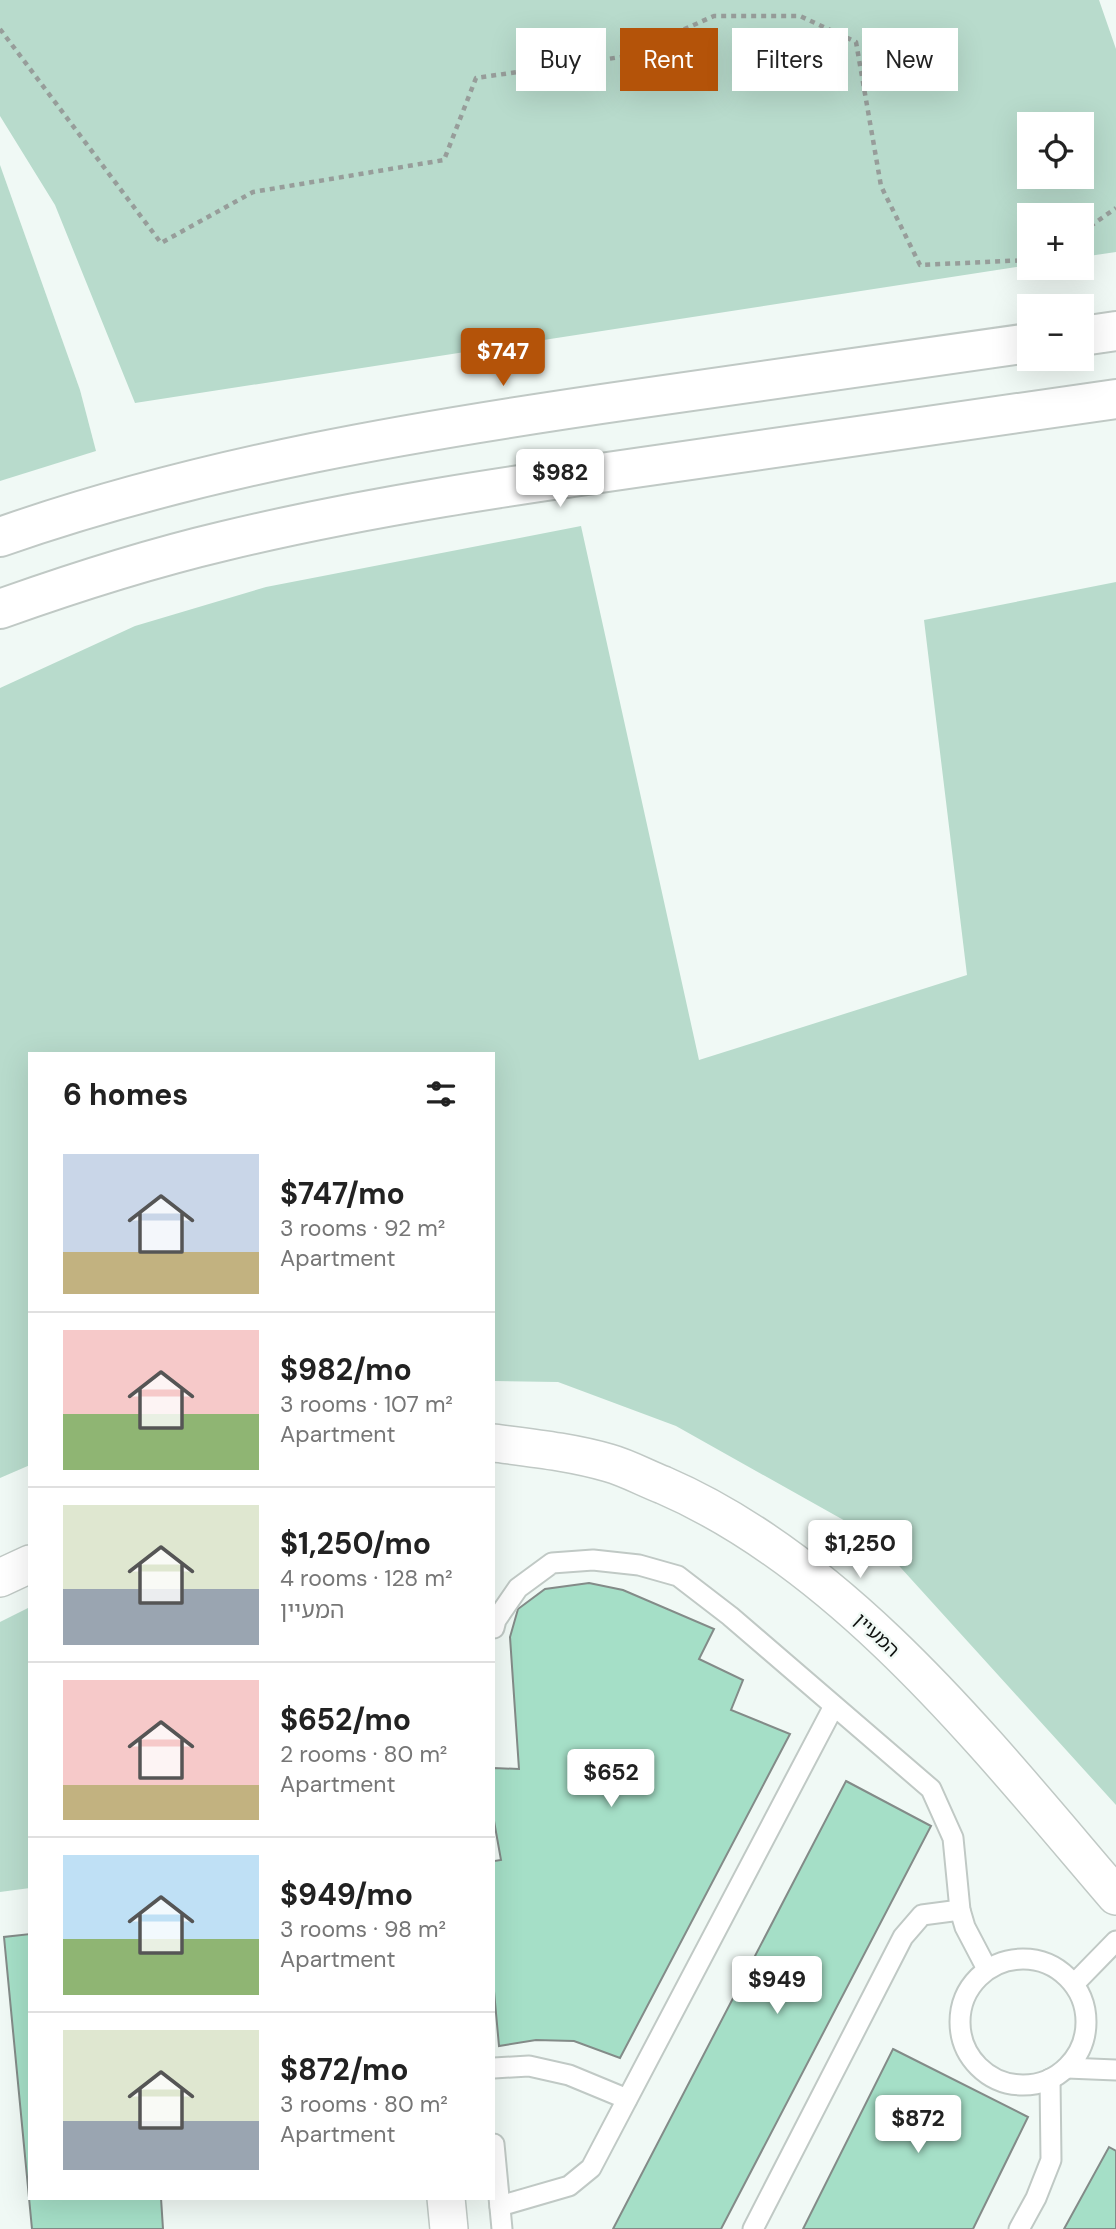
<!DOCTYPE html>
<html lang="en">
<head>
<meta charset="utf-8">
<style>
  body { margin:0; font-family:"DM Sans","Noto Sans Hebrew",sans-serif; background:#f2f2f2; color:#222; height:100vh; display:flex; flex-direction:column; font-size:26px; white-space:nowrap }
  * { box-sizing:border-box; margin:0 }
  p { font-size:23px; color:#767676 }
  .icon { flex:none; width:38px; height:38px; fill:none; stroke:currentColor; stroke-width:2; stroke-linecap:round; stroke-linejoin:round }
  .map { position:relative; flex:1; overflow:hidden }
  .panel { position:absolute; left:28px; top:1052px; width:467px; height:1148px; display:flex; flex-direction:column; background:#fff; border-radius:0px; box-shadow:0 7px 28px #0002 }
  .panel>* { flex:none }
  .banner { position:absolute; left:516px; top:28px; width:494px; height:63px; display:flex; gap:14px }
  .fabs { position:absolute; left:1017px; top:112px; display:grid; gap:14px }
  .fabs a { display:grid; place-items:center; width:77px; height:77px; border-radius:0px; background:#fff; box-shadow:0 7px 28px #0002; font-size:35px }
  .price { position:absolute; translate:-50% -60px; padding:0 16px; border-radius:7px; background:#fff; color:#222; font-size:23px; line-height:46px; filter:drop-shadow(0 2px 4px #0008) }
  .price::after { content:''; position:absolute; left:50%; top:42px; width:21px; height:16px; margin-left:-10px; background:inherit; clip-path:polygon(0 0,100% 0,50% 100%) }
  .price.on { background:#b45309; color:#fff }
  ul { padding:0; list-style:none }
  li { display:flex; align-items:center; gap:21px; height:175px; padding:0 35px }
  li+li { border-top:2px solid #e0e0e0 }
  li span { display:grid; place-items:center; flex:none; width:196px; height:140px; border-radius:0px; color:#555 }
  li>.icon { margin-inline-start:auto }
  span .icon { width:84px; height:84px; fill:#fffc; stroke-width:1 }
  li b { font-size:30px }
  h2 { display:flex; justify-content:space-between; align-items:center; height:84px; padding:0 35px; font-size:30px }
  .tag { padding:0 24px; border-radius:0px; background:#fff; box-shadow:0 7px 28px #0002; font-size:24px; line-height:63px }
  .tag.on { background:#b45309; color:#fff }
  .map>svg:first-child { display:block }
  .green { fill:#b8dbcc; fill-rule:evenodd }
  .building { fill:#a5dfc7; stroke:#838b88; stroke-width:2 }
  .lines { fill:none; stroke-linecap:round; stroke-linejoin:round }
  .service-casing { stroke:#c0c9c5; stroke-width:23 }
  .minor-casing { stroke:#c0c9c5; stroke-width:40 }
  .secondary-casing { stroke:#c0c9c5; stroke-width:42 }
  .path { stroke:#979d9a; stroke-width:4.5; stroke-dasharray:5 5; stroke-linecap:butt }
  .service { stroke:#fff; stroke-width:19 }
  .minor { stroke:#fff; stroke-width:37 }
  .secondary { stroke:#fff; stroke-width:38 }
  .labels { text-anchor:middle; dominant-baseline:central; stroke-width:5; stroke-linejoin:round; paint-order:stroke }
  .street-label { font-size:19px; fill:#0e110f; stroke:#f0f9f5 }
</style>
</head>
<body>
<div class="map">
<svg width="1116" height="2229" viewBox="0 0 1116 2229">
  <rect width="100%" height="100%" fill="#f0f9f5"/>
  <g class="green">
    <path d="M0 0H1099L1116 49V252L1082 257V215H1029V265L135 403 55 205 0 116ZM1082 124V177H1029V124Z"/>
    <polygon points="0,165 80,390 96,451 0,481"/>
    <polygon points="581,526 699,1060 967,975 924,620 1116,582 1116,1805 872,1536 676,1426 558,1382 494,1381 494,1054 30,1054 30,1465 0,1478 0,688 135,626 266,587"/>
    <polygon points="30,1607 30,1888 0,1892 0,1622"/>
  </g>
  <g class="building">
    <polygon points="589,1583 623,1590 714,1629 699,1659 743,1680 731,1710 790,1734 620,2058 574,2041 536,2040 499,2046 494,1991 494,1861 501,1860 494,1821 494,1768 519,1769 510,1637 518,1609 545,1589"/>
    <polygon points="846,1781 931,1826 721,2229 613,2229"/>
    <polygon points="30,1934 30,2198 161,2198 163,2229 32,2229 4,1937"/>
    <polygon points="893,2049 1028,2117 973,2229 803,2229"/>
    <polygon points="1109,2147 1116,2151 1116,2229 1064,2229"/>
  </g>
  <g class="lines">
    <g class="service-casing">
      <g id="service">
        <polyline points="494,1628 496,1620 518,1588 552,1563 593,1560 639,1565 678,1576 730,1616 931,1789 953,1838 960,1910 965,1927 987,1969"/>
        <circle cx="1023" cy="2022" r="63"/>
        <polyline points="1074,1984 1116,1941"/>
        <polyline points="494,2068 529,2066 569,2075 627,2099"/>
        <polyline points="1067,2068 1116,2070"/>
        <polyline points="494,2144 502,2229"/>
        <polyline points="500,2206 569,2186 591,2168 834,1706"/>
        <polyline points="753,2229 903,1937 922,1915 960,1910"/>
        <polyline points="1019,2229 1036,2198 1051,2160 1050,2079"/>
      </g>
    </g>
    <g class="minor-casing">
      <g id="minor">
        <path d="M494 1443C532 1448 571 1452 609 1463 627 1468 645 1478 663 1485 846 1564 989 1748 1116 1896"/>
        <polyline points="0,1578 30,1564"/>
        <polyline points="446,2198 449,2229"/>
      </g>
    </g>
    <g class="secondary-casing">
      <g id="secondary">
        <polyline points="1082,336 1116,331"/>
        <path d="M0 537C206 465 420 430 636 399 767 381 898 362 1029 343"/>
        <path d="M0 609C73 583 148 559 224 541 369 506 516 485 663 464 814 442 965 421 1116 399"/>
      </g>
    </g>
    <g class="path">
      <polyline points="0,29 161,243 253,192 444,160 476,78 621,57 714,16 800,16 856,42 881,186 920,265 1029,260"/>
      <polyline points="1082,232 1116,208"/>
    </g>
    <use href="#service" class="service"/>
    <use href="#minor" class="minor"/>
    <use href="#secondary" class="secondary"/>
  </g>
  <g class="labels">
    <g class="street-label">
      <text transform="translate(877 1635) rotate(43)">המעיין</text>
    </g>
  </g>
</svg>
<div class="fabs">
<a><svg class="icon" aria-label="locate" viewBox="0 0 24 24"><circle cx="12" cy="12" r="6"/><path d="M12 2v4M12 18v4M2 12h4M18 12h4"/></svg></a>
<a>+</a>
<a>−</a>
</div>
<b class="price on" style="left:503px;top:388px">$747</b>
<b class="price" style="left:560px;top:509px">$982</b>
<b class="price" style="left:860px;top:1580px">$1,250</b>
<b class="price" style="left:611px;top:1809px">$652</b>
<b class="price" style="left:777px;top:2016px">$949</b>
<b class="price" style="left:918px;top:2155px">$872</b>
<div class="banner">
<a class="tag">Buy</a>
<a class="tag on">Rent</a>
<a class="tag">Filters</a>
<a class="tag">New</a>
</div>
<section class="panel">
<h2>6 homes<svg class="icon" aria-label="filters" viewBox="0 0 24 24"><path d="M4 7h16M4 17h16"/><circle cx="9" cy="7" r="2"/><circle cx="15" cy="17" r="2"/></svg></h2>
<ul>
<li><span style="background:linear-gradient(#c9d6e8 70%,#c2b280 0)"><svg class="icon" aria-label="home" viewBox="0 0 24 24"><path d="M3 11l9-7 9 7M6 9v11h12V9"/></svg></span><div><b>$747/mo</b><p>3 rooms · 92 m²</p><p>Apartment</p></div></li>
<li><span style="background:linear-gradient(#f6c9c9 60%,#8fb573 0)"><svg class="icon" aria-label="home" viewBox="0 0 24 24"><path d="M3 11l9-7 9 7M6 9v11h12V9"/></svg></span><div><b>$982/mo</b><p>3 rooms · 107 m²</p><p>Apartment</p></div></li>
<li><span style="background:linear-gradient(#dfe7d0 60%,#9aa5b1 0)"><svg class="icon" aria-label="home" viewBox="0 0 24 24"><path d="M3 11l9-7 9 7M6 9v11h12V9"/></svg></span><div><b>$1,250/mo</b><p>4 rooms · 128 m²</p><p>המעיין</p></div></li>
<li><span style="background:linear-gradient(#f6c9c9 75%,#c2b280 0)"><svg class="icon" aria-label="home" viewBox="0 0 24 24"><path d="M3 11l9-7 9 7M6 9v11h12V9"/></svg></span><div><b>$652/mo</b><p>2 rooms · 80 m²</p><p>Apartment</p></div></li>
<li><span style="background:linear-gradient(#bfe0f5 60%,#8fb573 0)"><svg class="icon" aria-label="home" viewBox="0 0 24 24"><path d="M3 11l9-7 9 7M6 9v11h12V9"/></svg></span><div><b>$949/mo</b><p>3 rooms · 98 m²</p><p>Apartment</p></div></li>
<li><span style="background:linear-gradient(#dfe7d0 65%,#9aa5b1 0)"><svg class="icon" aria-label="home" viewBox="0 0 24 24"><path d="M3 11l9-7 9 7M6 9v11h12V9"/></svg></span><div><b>$872/mo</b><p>3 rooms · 80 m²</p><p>Apartment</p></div></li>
</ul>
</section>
</div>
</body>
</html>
